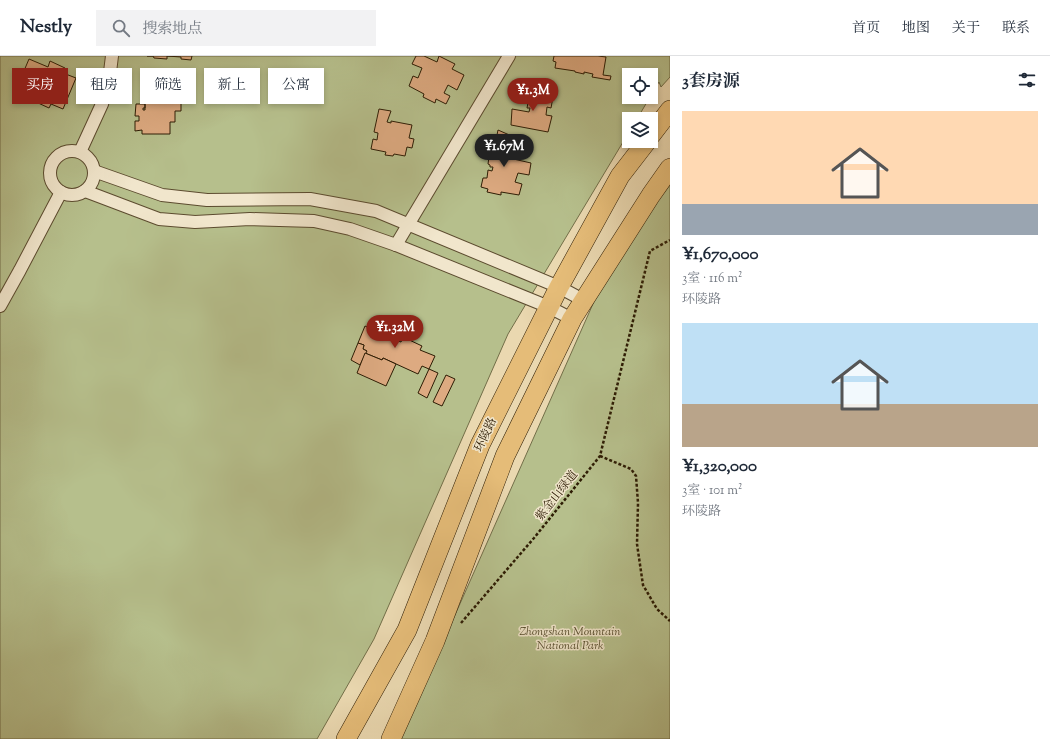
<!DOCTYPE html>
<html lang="zh">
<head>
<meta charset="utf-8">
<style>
  body { margin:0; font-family:"Sorts Mill Goudy","Noto Serif SC",serif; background:#f2f2f3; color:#1f2937; height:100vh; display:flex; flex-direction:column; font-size:15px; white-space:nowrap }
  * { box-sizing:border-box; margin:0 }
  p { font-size:13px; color:#747a83 }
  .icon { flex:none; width:22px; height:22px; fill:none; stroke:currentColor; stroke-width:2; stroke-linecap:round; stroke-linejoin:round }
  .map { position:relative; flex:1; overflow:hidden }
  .drawer { display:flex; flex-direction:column; background:#fff; width:380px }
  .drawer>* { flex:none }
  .hud { position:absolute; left:12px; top:12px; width:380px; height:36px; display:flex; gap:8px }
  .fabs { position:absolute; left:622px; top:12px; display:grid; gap:8px }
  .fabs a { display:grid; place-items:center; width:36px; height:36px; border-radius:0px; background:#fff; box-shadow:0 2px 6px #0003; font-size:20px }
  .price { position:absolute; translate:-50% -34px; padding:0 9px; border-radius:14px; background:#8f2418; color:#fff; font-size:13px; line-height:26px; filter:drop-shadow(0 1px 2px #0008) }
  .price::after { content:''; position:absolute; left:50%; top:24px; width:12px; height:9px; margin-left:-6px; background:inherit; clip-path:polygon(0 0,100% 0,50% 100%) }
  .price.selected { background:#222; color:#fff }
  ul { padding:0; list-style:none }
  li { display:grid; align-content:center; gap:8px; height:212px; padding:0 12px }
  li span { display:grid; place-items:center; height:124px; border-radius:0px; color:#555 }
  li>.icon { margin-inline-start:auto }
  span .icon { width:72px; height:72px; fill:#fffc; stroke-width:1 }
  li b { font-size:17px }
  h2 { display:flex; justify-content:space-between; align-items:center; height:48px; padding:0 12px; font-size:17px }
  .chip { padding:0 14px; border-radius:0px; background:#fff; box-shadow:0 2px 6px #0003; font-size:14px; line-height:36px }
  .chip.selected { background:#8f2418; color:#fff }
  header { display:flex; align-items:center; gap:24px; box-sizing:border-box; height:56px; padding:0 20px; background:#fff; border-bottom:1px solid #e0e1e3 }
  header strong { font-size:19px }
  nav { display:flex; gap:22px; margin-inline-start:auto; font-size:14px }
  .search { width:280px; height:36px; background:#f2f2f3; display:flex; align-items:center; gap:10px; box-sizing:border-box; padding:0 14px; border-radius:0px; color:#747a83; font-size:15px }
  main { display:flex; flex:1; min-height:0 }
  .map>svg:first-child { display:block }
  .green { fill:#b6bf8c; stroke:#726e48 }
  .building { fill:#ddaa81; stroke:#2d1c04 }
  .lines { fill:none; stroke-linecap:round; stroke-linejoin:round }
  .minor-casing { stroke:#5c4b2f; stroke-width:14 }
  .primary-casing { stroke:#2d1c04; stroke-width:20 }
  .path { stroke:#2d1c04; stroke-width:2.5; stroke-dasharray:3 2; stroke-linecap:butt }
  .minor { stroke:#f1e6cc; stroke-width:12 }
  .primary { stroke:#e5bc78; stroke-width:19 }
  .labels { text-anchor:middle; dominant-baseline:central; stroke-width:3; stroke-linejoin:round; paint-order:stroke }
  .street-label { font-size:12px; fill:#2d1c04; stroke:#f1e6cc }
  .park-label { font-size:12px; font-style:italic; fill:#564d2d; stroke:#f1e6cc }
</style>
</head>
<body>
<header>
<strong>Nestly</strong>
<div class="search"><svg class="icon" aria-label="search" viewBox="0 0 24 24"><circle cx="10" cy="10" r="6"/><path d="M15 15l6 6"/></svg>搜索地点</div>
<nav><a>首页</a><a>地图</a><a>关于</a><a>联系</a></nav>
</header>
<main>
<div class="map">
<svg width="670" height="683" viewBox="0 0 670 683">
  <rect width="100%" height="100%" fill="#ead8b0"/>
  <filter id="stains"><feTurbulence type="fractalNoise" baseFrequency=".005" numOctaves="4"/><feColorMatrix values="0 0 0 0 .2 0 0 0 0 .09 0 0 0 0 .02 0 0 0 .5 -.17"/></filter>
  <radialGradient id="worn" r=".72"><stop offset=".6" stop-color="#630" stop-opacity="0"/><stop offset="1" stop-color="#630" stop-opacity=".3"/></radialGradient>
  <g class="green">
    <polygon points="0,0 670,0 670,21 661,31 659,26 651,39 651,19 629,19 629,41 650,41 637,63 629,63 629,76 508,278 374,583 317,683 0,683"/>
    <polygon points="670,127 670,683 400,683 616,196"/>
  </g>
  <g class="building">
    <polygon points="147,0 192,0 191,4 181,3 181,1 167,0 167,3 154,2 153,0"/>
    <polygon points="416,0 424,0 437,6 439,0 455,8 452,13 464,19 457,34 448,29 444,37 450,40 446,48 436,43 435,47 423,41 424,38 409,30 413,20 418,22 422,12 412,8"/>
    <polygon points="554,0 598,0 606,1 603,19 611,20 610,24 592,21 593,18 584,16 584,18 575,16 575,15 555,12 556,6 553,5"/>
    <polygon points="29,3 48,11 50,5 65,12 63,17 76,22 63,53 51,48 49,52 36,46 36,45 15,36"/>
    <polygon points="519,35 531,37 531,35 539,36 539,39 553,41 551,52 547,51 546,59 552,60 548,76 511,69 512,53 529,56 530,52 527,52 528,47 518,45"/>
    <polygon points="166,36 166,43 181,43 181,55 175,55 175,66 170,66 170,78 142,78 142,74 135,75 135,65 139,65 139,60 135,60 136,48 145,48 145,52 143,52 143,54 145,54 145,37"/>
    <polygon points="379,53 391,55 387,66 391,67 391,65 412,69 409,82 414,83 412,92 407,91 405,100 394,98 393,100 385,99 386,96 371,93 373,83 377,84 378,77 374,76"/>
    <polygon points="498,74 514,81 509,102 531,107 529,119 518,117 515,126 522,128 519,139 501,136 501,139 487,136 488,133 481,131 483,122 487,122 488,114 492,115 493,111 490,111 490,109 488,108 489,101 492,101 492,99 493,99"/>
    <polygon points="382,269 393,273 394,280 393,283 401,286 403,281 422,290 420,294 435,300 429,313 422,310 418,318 383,302 382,304 365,297 367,295 363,293 364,289 358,287 365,270 376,275 378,270 381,271"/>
    <polygon points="358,287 364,289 363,293 367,295 360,309 351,304"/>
    <polygon points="365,297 382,304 383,302 396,308 386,330 357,317"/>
    <polygon points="429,313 438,317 427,342 418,337"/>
    <polygon points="446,319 455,323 442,350 433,346"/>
  </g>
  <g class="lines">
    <g class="minor-casing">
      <g id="minor">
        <circle cx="72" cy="117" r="22"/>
        <polyline points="80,96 102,48 109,24 112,0"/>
        <polyline points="94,115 162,139 207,144 310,143 376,155 559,231 583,244"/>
        <polyline points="85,135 159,163 195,166 250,163 314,165 350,173 396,189 549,251 572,263"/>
        <polyline points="396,189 509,0"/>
        <polyline points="0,250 20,214 61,136"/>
      </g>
    </g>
    <g class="primary-casing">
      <g id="primary">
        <polyline points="651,79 670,54"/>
        <polyline points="346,683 407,574 480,389 559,231 620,120 647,85"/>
        <polyline points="391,683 435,585 505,400 572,263 651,139 670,112"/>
      </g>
    </g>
    <g class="path">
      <polyline points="600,400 631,413 636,420 638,447 637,488 643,529 657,553 670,565"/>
      <polyline points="461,567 534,482 600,400 650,195 670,184"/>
    </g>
    <use href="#minor" class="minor"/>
    <use href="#primary" class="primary"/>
  </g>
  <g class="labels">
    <g class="street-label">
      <text transform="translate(486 379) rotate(-65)">环陵路</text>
      <text transform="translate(557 440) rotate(-52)">紫金山绿道</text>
    </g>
    <g class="park-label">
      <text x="570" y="576">Zhongshan Mountain<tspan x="570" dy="14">National Park</tspan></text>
    </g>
  </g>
  <rect width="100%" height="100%" filter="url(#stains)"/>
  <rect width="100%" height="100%" fill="url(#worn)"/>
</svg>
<div class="fabs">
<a><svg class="icon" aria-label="locate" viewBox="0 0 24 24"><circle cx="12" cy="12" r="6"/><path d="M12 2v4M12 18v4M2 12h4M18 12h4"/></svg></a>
<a><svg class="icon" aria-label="layers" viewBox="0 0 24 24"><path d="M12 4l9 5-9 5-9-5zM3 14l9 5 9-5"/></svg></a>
</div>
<b class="price" style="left:533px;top:56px">¥1.3M</b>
<b class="price selected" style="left:504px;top:112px">¥1.67M</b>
<b class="price" style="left:395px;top:293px">¥1.32M</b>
<div class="hud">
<a class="chip selected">买房</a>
<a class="chip">租房</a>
<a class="chip">筛选</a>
<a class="chip">新上</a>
<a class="chip">公寓</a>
</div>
</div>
<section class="drawer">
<h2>3套房源<svg class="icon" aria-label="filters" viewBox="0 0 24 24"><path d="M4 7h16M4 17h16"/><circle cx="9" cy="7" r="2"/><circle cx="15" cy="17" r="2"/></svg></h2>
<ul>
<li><span style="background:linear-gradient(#ffd9b3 75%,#9aa5b1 0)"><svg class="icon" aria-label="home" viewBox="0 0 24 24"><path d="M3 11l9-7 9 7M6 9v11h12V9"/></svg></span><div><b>¥1,670,000</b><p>3室 · 116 m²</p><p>环陵路</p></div></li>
<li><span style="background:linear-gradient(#bfe0f5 65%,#b9a48a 0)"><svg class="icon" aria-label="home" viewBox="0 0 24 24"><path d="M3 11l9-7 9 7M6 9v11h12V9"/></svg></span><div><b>¥1,320,000</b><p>3室 · 101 m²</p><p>环陵路</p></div></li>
</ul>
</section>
</main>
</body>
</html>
